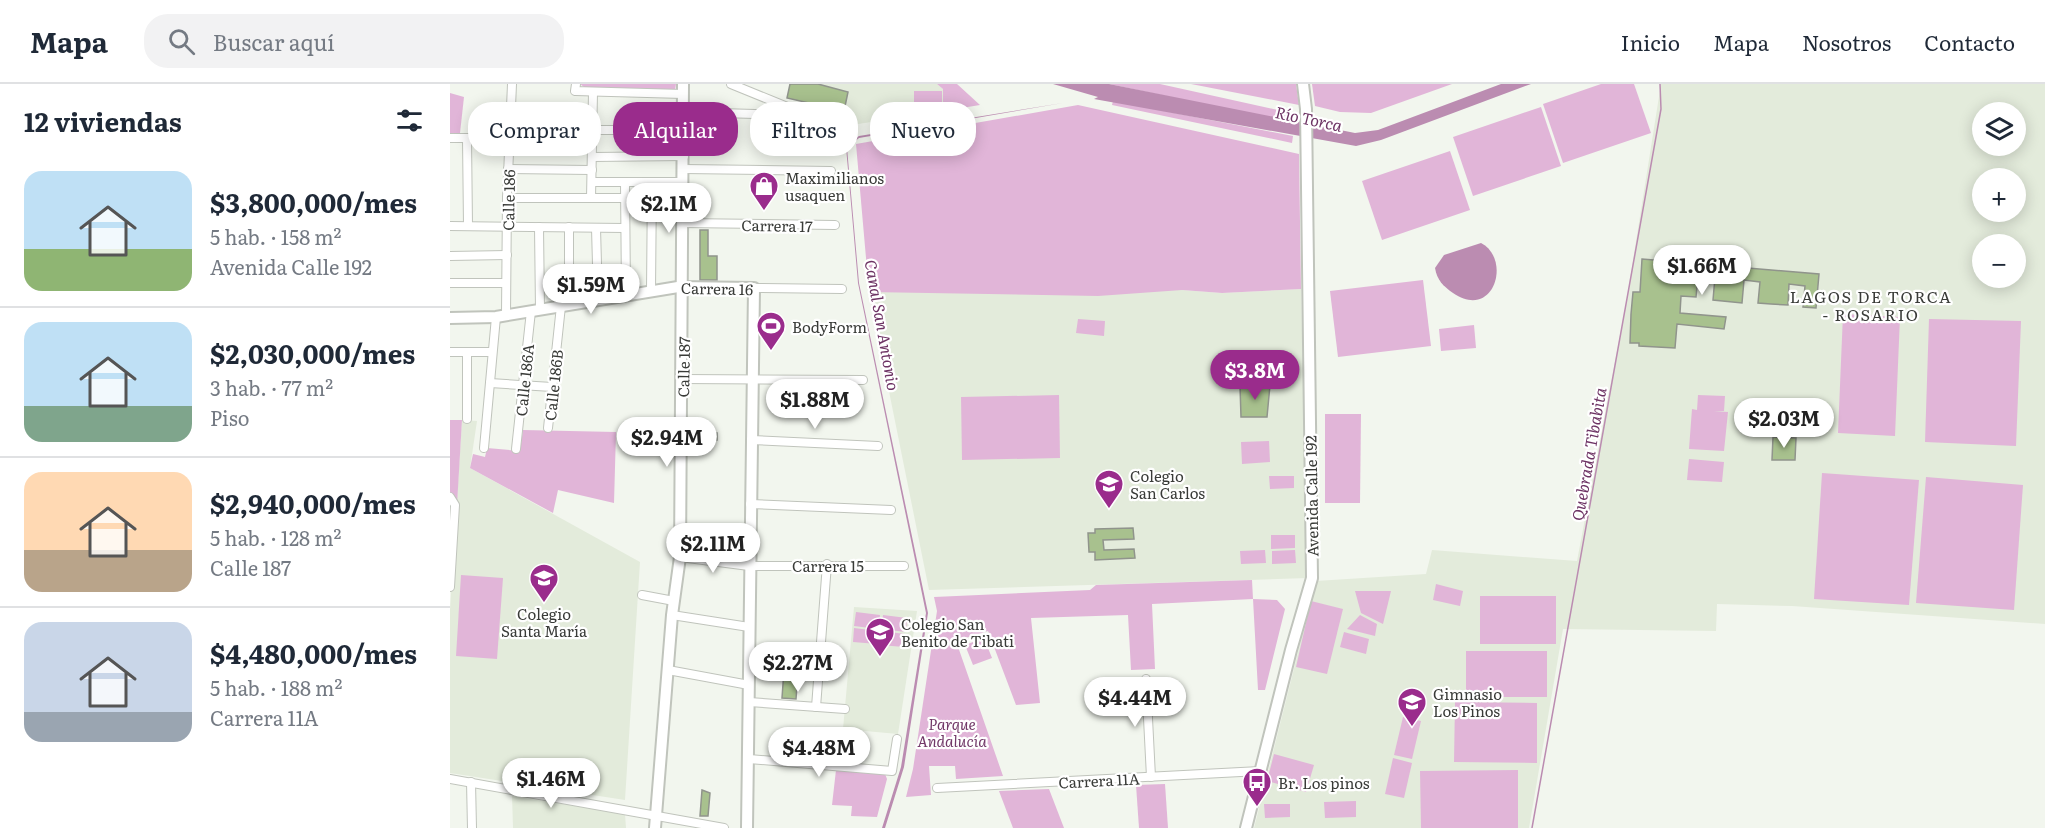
<!DOCTYPE html>
<html lang="es">
<head>
<meta charset="utf-8">
<style>
  body { margin:0; font-family:Literata,serif; background:#f2f2f3; color:#1f2937; height:100vh; display:flex; flex-direction:column; font-size:22px; white-space:nowrap }
  * { box-sizing:border-box; margin:0 }
  p { font-size:20px; color:#747a83 }
  .icon { flex:none; width:33px; height:33px; fill:none; stroke:currentColor; stroke-width:2; stroke-linecap:round; stroke-linejoin:round }
  .map { position:relative; flex:1; overflow:hidden }
  .side { display:flex; flex-direction:column; background:#fff; width:450px }
  .side>* { flex:none }
  .hud { position:absolute; left:18px; top:18px; width:570px; height:54px; display:flex; gap:12px }
  .tools { position:absolute; left:1522px; top:18px; display:grid; gap:12px }
  .tools a { display:grid; place-items:center; width:54px; height:54px; border-radius:50%; background:#fff; box-shadow:0 3px 15px #0003; font-size:30px }
  .price { position:absolute; translate:-50% -51px; padding:0 14px; border-radius:21px; background:#fff; color:#222; font-size:20px; line-height:39px; filter:drop-shadow(0 2px 3px #0008) }
  .price::after { content:''; position:absolute; left:50%; top:36px; width:18px; height:14px; margin-left:-9px; background:inherit; clip-path:polygon(0 0,100% 0,50% 100%) }
  .price.on { background:#9a2c8c; color:#fff }
  ul { padding:0; list-style:none }
  li { display:flex; align-items:center; gap:18px; height:150px; padding:0 24px }
  li+li { border-top:2px solid #e0e1e3 }
  li span { display:grid; place-items:center; flex:none; width:168px; height:120px; border-radius:18px; color:#555 }
  li>.icon { margin-inline-start:auto }
  span .icon { width:72px; height:72px; fill:#fffc; stroke-width:1 }
  li b { font-size:26px }
  h2 { display:flex; justify-content:space-between; align-items:center; height:72px; padding:0 24px; font-size:26px }
  .tag { padding:0 21px; border-radius:24px; background:#fff; box-shadow:0 3px 15px #0003; font-size:21px; line-height:54px }
  .tag.on { background:#9a2c8c; color:#fff }
  header { display:flex; align-items:center; gap:36px; box-sizing:border-box; height:84px; padding:0 30px; background:#fff; border-bottom:2px solid #e0e1e3 }
  header strong { font-size:28px }
  nav { display:flex; gap:33px; margin-inline-start:auto; font-size:21px }
  .search { width:420px; height:54px; background:#f2f2f3; display:flex; align-items:center; gap:15px; box-sizing:border-box; padding:0 21px; border-radius:24px; color:#747a83; font-size:22px }
  main { display:flex; flex:1; min-height:0 }
  .map>svg:first-child { display:block }
  .built { fill:#e3ebdb; fill-rule:evenodd }
  .green { fill:#e1b5d8 }
  .water { fill:#bb8cb1 }
  .lines { fill:none; stroke-linecap:round; stroke-linejoin:round }
  .stream { stroke:#bb8cb1; stroke-width:1.5 }
  .building { fill:#a8c18e; stroke:#90948c; stroke-width:1.5 }
  .street-casing { stroke:#c0c4bc; stroke-width:10 }
  .secondary-casing { stroke:#c0c4bc; stroke-width:14 }
  .street { stroke:#fff; stroke-width:8 }
  .secondary { stroke:#fff; stroke-width:10 }
  .labels { text-anchor:middle; dominant-baseline:central; stroke-width:4.5; stroke-linejoin:round; paint-order:stroke }
  .poi-label { font-size:15px; fill:#393b38; stroke:#fff; text-anchor:start }
  .street-label { font-size:15px; fill:#393b38; stroke:#fff }
  .park-label { font-size:15px; font-style:italic; fill:#723868; stroke:#fff }
  .water-label { font-size:16px; font-style:italic; fill:#6d3364; stroke:#fff }
  .neighbourhood-label { font-size:16px; letter-spacing:1.5px; fill:#393b38; stroke:#fff }
</style>
</head>
<body>
<header>
<strong>Mapa</strong>
<div class="search"><svg class="icon" aria-label="search" viewBox="0 0 24 24"><circle cx="10" cy="10" r="6"/><path d="M15 15l6 6"/></svg>Buscar aquí</div>
<nav><a>Inicio</a><a>Mapa</a><a>Nosotros</a><a>Contacto</a></nav>
</header>
<main>
<section class="side">
<h2>12 viviendas<svg class="icon" aria-label="filters" viewBox="0 0 24 24"><path d="M4 7h16M4 17h16"/><circle cx="9" cy="7" r="2"/><circle cx="15" cy="17" r="2"/></svg></h2>
<ul>
<li><span style="background:linear-gradient(#bfe0f5 65%,#8fb573 0)"><svg class="icon" aria-label="home" viewBox="0 0 24 24"><path d="M3 11l9-7 9 7M6 9v11h12V9"/></svg></span><div><b>$3,800,000/mes</b><p>5 hab. · 158 m²</p><p>Avenida Calle 192</p></div></li>
<li><span style="background:linear-gradient(#bfe0f5 70%,#7fa58c 0)"><svg class="icon" aria-label="home" viewBox="0 0 24 24"><path d="M3 11l9-7 9 7M6 9v11h12V9"/></svg></span><div><b>$2,030,000/mes</b><p>3 hab. · 77 m²</p><p>Piso</p></div></li>
<li><span style="background:linear-gradient(#ffd9b3 65%,#b9a48a 0)"><svg class="icon" aria-label="home" viewBox="0 0 24 24"><path d="M3 11l9-7 9 7M6 9v11h12V9"/></svg></span><div><b>$2,940,000/mes</b><p>5 hab. · 128 m²</p><p>Calle 187</p></div></li>
<li><span style="background:linear-gradient(#c9d6e8 75%,#9aa5b1 0)"><svg class="icon" aria-label="home" viewBox="0 0 24 24"><path d="M3 11l9-7 9 7M6 9v11h12V9"/></svg></span><div><b>$4,480,000/mes</b><p>5 hab. · 188 m²</p><p>Carrera 11A</p></div></li>
</ul>
</section>
<div class="map">
<svg width="1595" height="744" viewBox="0 0 1595 744">
  <rect width="100%" height="100%" fill="#f2f6ee"/>
  <g class="built">
    <polygon points="368,0 487,0 493,5 493,27 395,42 394,27 398,8"/>
    <path d="M1211 0H1595V540L1342 522 1267 520 1266 547 1113 545 1079 744H804L866 497 976 490 982 466 1127 477 1177 214ZM1533 28H1566V62H1533ZM1533 94H1566V128H1533ZM1533 160H1566V194H1533Z"/>
    <polygon points="851,205 858,494 479,506 419,208 732,206 772,209"/>
    <polygon points="12,336 27,337 20,384 190,478 175,716 0,689 0,526"/>
    <polygon points="404,523 467,527 448,650 393,645"/>
    <polygon points="62,712 175,730 176,744 63,744"/>
  </g>
  <g class="green">
    <polygon points="130,0 226,0 225,6 134,3"/>
    <polygon points="487,0 507,0 530,21 493,27 493,5"/>
    <polygon points="659,0 710,0 846,30 844,39"/>
    <polygon points="741,0 846,0 849,21"/>
    <polygon points="862,0 1002,0 921,29 890,28 865,22"/>
    <polygon points="1151,0 1184,0 1201,49 1113,79 1093,20"/>
    <rect x="464" y="7" width="28" height="18"/>
    <polygon points="0,9 14,13 10,49 0,49"/>
    <polygon points="663,17 843,52 842,59 662,21"/>
    <polygon points="628,21 849,70 851,205 772,209 732,206 648,212 419,208 406,60"/>
    <polygon points="1091,23 1111,82 1023,112 1003,53"/>
    <polygon points="1000,67 1020,126 932,156 912,97"/>
    <polygon points="973,196 981,262 888,273 880,207"/>
    <polygon points="1393,230 1450,233 1445,352 1388,349"/>
    <polygon points="628,235 655,237 654,252 626,249"/>
    <polygon points="1479,235 1571,237 1566,362 1475,358"/>
    <polygon points="1024,241 1026,264 991,267 989,245"/>
    <polygon points="609,311 610,374 512,376 511,313"/>
    <polygon points="1248,311 1275,312 1274,327 1264,327 1278,328 1274,367 1239,365 1242,325 1247,326"/>
    <polygon points="875,330 911,330 910,419 875,419"/>
    <polygon points="0,336 12,336 7,421 0,410"/>
    <polygon points="73,346 166,348 164,419 108,406 103,429 20,384 23,370 35,373 37,364 70,367"/>
    <polygon points="819,357 820,378 792,380 791,358"/>
    <polygon points="1239,375 1274,378 1272,398 1237,396"/>
    <polygon points="1372,389 1469,396 1459,521 1364,515"/>
    <polygon points="819,392 844,392 844,404 820,405"/>
    <polygon points="1476,393 1573,401 1564,526 1466,519"/>
    <polygon points="821,451 845,451 845,464 821,465"/>
    <polygon points="815,466 816,479 791,480 790,467"/>
    <polygon points="845,466 846,479 822,480 822,467"/>
    <polygon points="11,491 53,494 47,575 6,572"/>
    <polygon points="802,496 803,515 827,516 835,525 815,606 808,606 803,515 702,520 705,585 681,586 678,531 581,534 590,619 566,621 538,547 506,557 553,692 506,695 505,682 479,682 481,711 456,713 463,685 487,527 484,513 640,506 646,501"/>
    <polygon points="986,500 1013,507 1010,522 983,516"/>
    <polygon points="905,507 941,507 933,540 911,529"/>
    <rect x="1030" y="512" width="76" height="48"/>
    <polygon points="861,517 893,525 877,590 846,583"/>
    <polygon points="406,528 430,531 428,545 404,542"/>
    <polygon points="433,531 457,534 456,548 431,545"/>
    <polygon points="910,531 927,540 925,552 897,545"/>
    <polygon points="404,544 428,547 427,560 403,558"/>
    <polygon points="431,547 455,550 454,563 430,561"/>
    <polygon points="894,548 919,555 916,570 890,563"/>
    <polygon points="534,554 542,574 523,581 515,561"/>
    <rect x="1016" y="567" width="81" height="46"/>
    <polygon points="1005,618 1087,619 1087,679 1004,678"/>
    <polygon points="953,633 971,637 962,675 944,671"/>
    <polygon points="824,670 864,681 856,708 817,697"/>
    <polygon points="943,674 962,679 954,714 935,710"/>
    <polygon points="386,686 435,690 437,695 427,733 401,732 402,722 382,721"/>
    <polygon points="1068,686 1068,744 971,744 970,687"/>
    <polygon points="715,700 718,744 689,744 686,701"/>
    <polygon points="599,705 614,744 563,744 549,707"/>
    <polygon points="906,717 906,733 875,734 874,718"/>
    <polygon points="814,720 840,720 840,733 815,734"/>
  </g>
  <g class="water">
    <polygon points="603,0 659,0 905,49 928,46 1051,0 1081,0 931,56 906,62 644,15 648,13"/>
    <polygon points="613,19 409,54 397,64 409,199 478,529 454,683 435,744 432,744 451,683 476,529 408,199 396,63 399,58 409,52"/>
    <path d="M1031 159C1062 175 1044 237 1003 209 993 202 987 196 985 184L994 171Z"/>
  </g>
  <g class="lines">
    <polyline class="stream" points="1082,744 1211,25 1210,0"/>
  </g>
  <g class="building">
    <polygon points="340,0 368,0 398,8 394,27 337,14"/>
    <polygon points="250,146 258,146 258,172 267,172 267,196 250,196"/>
    <polygon points="1192,175 1369,190 1366,224 1353,223 1355,202 1339,200 1338,221 1321,220 1308,219 1310,198 1294,196 1292,219 1263,216 1265,193 1248,192 1246,213 1231,212 1230,229 1276,233 1274,245 1227,240 1225,264 1189,262 1189,259 1180,259 1181,230 1183,208 1190,208"/>
    <polygon points="820,301 817,333 791,333 790,302"/>
    <rect x="241" y="349" width="26" height="7"/>
    <polygon points="1323,353 1346,354 1345,376 1322,376"/>
    <polygon points="683,444 684,455 653,456 654,466 684,465 685,474 645,476 645,468 639,468 638,449 645,449 645,445"/>
    <polygon points="334,586 348,588 346,615 332,614"/>
    <polygon points="252,706 260,709 258,732 250,732"/>
  </g>
  <g class="lines">
    <g class="street-casing">
      <g id="street">
        <polyline points="126,0 125,7 233,10"/>
        <polyline points="281,0 352,29"/>
        <polyline points="234,28 384,32"/>
        <polyline points="61,30 142,31"/>
        <polyline points="142,46 234,46"/>
        <polyline points="0,54 60,54"/>
        <polyline points="17,54 18,142"/>
        <polyline points="60,56 142,57"/>
        <polyline points="142,73 234,72"/>
        <polyline points="58,85 142,86"/>
        <polyline points="233,85 381,87"/>
        <polyline points="142,98 233,98"/>
        <polyline points="175,98 176,211"/>
        <polyline points="57,114 175,114"/>
        <polyline points="141,114 143,8"/>
        <polyline points="233,139 385,141"/>
        <polyline points="0,142 175,144"/>
        <polyline points="89,143 90,226"/>
        <polyline points="146,144 148,216"/>
        <polyline points="0,172 57,171"/>
        <polyline points="0,199 56,199"/>
        <polyline points="304,204 392,205"/>
        <polyline points="201,207 202,98"/>
        <polyline points="119,221 119,143"/>
        <polyline points="56,231 57,114 62,0"/>
        <polyline points="0,268 42,268"/>
        <polyline points="232,295 413,296"/>
        <polyline points="40,299 102,303"/>
        <polyline points="17,335 17,268"/>
        <polyline points="98,344 111,222"/>
        <polyline points="301,356 428,362"/>
        <polyline points="34,364 46,233"/>
        <polyline points="66,365 81,227"/>
        <polyline points="0,413 5,421 0,503"/>
        <polyline points="300,420 441,426"/>
        <polyline points="230,473 299,482 454,482"/>
        <polyline points="192,511 224,517"/>
        <polyline points="222,531 299,543"/>
        <polyline points="218,586 299,601"/>
        <polyline points="696,595 701,693"/>
        <polyline points="299,618 395,625"/>
        <polyline points="366,623 377,480"/>
        <polyline points="299,675 442,687 447,655"/>
        <polyline points="0,695 274,744"/>
        <polyline points="21,698 22,744"/>
        <polyline points="487,704 810,687"/>
      </g>
    </g>
    <g class="secondary-casing">
      <g id="secondary">
        <polyline points="0,234 46,233 228,203 304,204 297,744"/>
        <polyline points="205,744 222,531 230,473 233,0"/>
        <polyline points="796,744 841,566 862,494 856,25 853,0"/>
      </g>
    </g>
    <use href="#street" class="street"/>
    <use href="#secondary" class="secondary"/>
  </g>
  <defs>
    <g id="shop-pin" transform="scale(1.5)"><path d="M0 17L-7.5 6A9.5 9.5 0 1 1 7.5 6Z" fill="#9a2c8c" stroke="#fff"/><path d="M-5-2.5h2.3a2.7 3.5 0 0 1 5.4 0H5L5.5 6h-11ZM-1.5-2.5h3a1.5 2.3 0 0 0-3 0Z" fill="#fff"/></g>
    <g id="stadium-pin" transform="scale(1.5)"><path d="M0 17L-7.5 6A9.5 9.5 0 1 1 7.5 6Z" fill="#9a2c8c" stroke="#fff"/><path d="M0-5a6.5 5 0 1 0 0 10a6.5 5 0 1 0 0-10ZM-3.5-1.8h7v3.6h-7Z" fill="#fff"/></g>
    <g id="school-pin" transform="scale(1.5)"><path d="M0 17L-7.5 6A9.5 9.5 0 1 1 7.5 6Z" fill="#9a2c8c" stroke="#fff"/><path d="M0-5L7-2L0 1L-7-2ZM-4 1L0 2.5L4 1V4Q0 6-4 4Z" fill="#fff"/></g>
    <g id="bus-pin" transform="scale(1.5)"><path d="M0 17L-7.5 6A9.5 9.5 0 1 1 7.5 6Z" fill="#9a2c8c" stroke="#fff"/><path d="M-5-6H5V4H4V6H2V4H-2V6H-4V4H-5ZM-3.5-4V0h7V-4ZM-3.5 1.2v1.5H-2V1.2ZM2 1.2v1.5H3.5V1.2Z" fill="#fff"/></g>
  </defs>
  <g fill-rule="evenodd">
    <use href="#shop-pin" x="314" y="102"/>
    <use href="#stadium-pin" x="321" y="242"/>
    <use href="#school-pin" x="659" y="400"/>
    <use href="#school-pin" x="94" y="494"/>
    <use href="#school-pin" x="430" y="548"/>
    <use href="#school-pin" x="962" y="618"/>
    <use href="#bus-pin" x="807" y="698"/>
  </g>
  <g class="labels">
    <g class="poi-label">
      <text x="335" y="93">Maximilianos<tspan x="335" dy="17">usaquen</tspan></text>
      <text x="342" y="242">BodyForm</text>
      <text x="680" y="391">Colegio<tspan x="680" dy="17">San Carlos</tspan></text>
      <text x="94" y="529" text-anchor="middle">Colegio<tspan x="94" dy="17">Santa María</tspan></text>
      <text x="451" y="539">Colegio San<tspan x="451" dy="17">Benito de Tibati</tspan></text>
      <text x="983" y="609">Gimnasio<tspan x="983" dy="17">Los Pinos</tspan></text>
      <text x="828" y="698">Br. Los pinos</text>
    </g>
    <g class="street-label">
      <text transform="translate(58 116) rotate(-89)">Calle 186</text>
      <text transform="translate(327 141) rotate(1)">Carrera 17</text>
      <text transform="translate(267 204) rotate(1)">Carrera 16</text>
      <text transform="translate(233 283) rotate(-89)">Calle 187</text>
      <text transform="translate(74 296) rotate(-84)">Calle 186A</text>
      <text transform="translate(103 301) rotate(-84)">Calle 186B</text>
      <text transform="translate(861 412) rotate(-91)">Avenida Calle 192</text>
      <text x="378" y="481">Carrera 15</text>
      <text transform="translate(649 696) rotate(-3)">Carrera 11A</text>
    </g>
    <g class="park-label">
      <text x="502" y="639">Parque<tspan x="502" dy="17">Andalucía</tspan></text>
    </g>
    <g class="water-label">
      <text transform="translate(859 34) rotate(12)">Río Torca</text>
      <text transform="translate(433 241) rotate(80)">Canal San Antonio</text>
      <text transform="translate(1138 370) rotate(-80)">Quebrada Tibabita</text>
    </g>
    <g class="neighbourhood-label">
      <text x="1421" y="212">LAGOS DE TORCA<tspan x="1421" dy="18">- ROSARIO</tspan></text>
    </g>
  </g>
</svg>
<div class="tools">
<a><svg class="icon" aria-label="layers" viewBox="0 0 24 24"><path d="M12 4l9 5-9 5-9-5zM3 14l9 5 9-5"/></svg></a>
<a>+</a>
<a>−</a>
</div>
<b class="price" style="left:219px;top:150px">$2.1M</b>
<b class="price" style="left:1252px;top:212px">$1.66M</b>
<b class="price" style="left:141px;top:231px">$1.59M</b>
<b class="price on" style="left:805px;top:317px">$3.8M</b>
<b class="price" style="left:365px;top:346px">$1.88M</b>
<b class="price" style="left:1334px;top:365px">$2.03M</b>
<b class="price" style="left:217px;top:384px">$2.94M</b>
<b class="price" style="left:263px;top:490px">$2.11M</b>
<b class="price" style="left:348px;top:609px">$2.27M</b>
<b class="price" style="left:685px;top:644px">$4.44M</b>
<b class="price" style="left:369px;top:694px">$4.48M</b>
<b class="price" style="left:101px;top:725px">$1.46M</b>
<div class="hud">
<a class="tag">Comprar</a>
<a class="tag on">Alquilar</a>
<a class="tag">Filtros</a>
<a class="tag">Nuevo</a>
</div>
</div>
</main>
</body>
</html>
